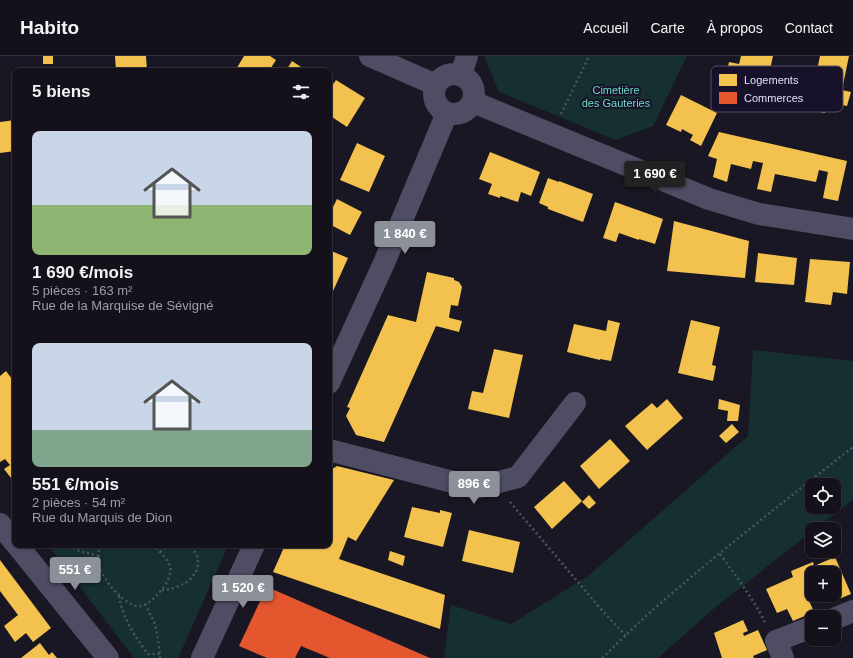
<!DOCTYPE html>
<html lang="fr">
<head>
<meta charset="utf-8">
<style>
  body { margin:0; font-family:Helvetica,sans-serif; background:#1d1a24; color:#f1f3f6; height:100vh; display:flex; flex-direction:column; font-size:15px; white-space:nowrap }
  * { box-sizing:border-box; margin:0 }
  p { font-size:13px; color:#9d9da3 }
  .icon { flex:none; width:22px; height:22px; fill:none; stroke:currentColor; stroke-width:2; stroke-linecap:round; stroke-linejoin:round }
  .map { position:relative; flex:1; overflow:hidden }
  .side { position:absolute; left:12px; top:12px; width:320px; height:480px; display:flex; flex-direction:column; background:#14111b; border-radius:8px; box-shadow:0 1px 3px #0004,0 0 0 1px #33313a }
  .side>* { flex:none }
  .buttons { position:absolute; left:805px; top:422px; display:grid; gap:8px }
  .buttons a { display:grid; place-items:center; width:36px; height:36px; border-radius:8px; background:#14111b; box-shadow:0 1px 3px #0004,0 0 0 1px #33313a; font-size:20px }
  .price { position:absolute; translate:-50% -34px; padding:0 9px; border-radius:4px; background:#8c9099; color:#fff; font-size:13px; line-height:26px; filter:drop-shadow(0 1px 2px #0008) }
  .price::after { content:''; position:absolute; left:50%; top:24px; width:12px; height:9px; margin-left:-6px; background:inherit; clip-path:polygon(0 0,100% 0,50% 100%) }
  .price.on { background:#222; color:#fff }
  ul { padding:0; list-style:none }
  li { display:grid; align-content:center; gap:8px; height:212px; padding:0 20px }
  li span { display:grid; place-items:center; height:124px; border-radius:8px; color:#555 }
  li>.icon { margin-inline-start:auto }
  span .icon { width:72px; height:72px; fill:#fffc; stroke-width:1 }
  li b { font-size:17px }
  h2 { display:flex; justify-content:space-between; align-items:center; height:48px; padding:0 20px; font-size:17px }
  header { display:flex; align-items:center; gap:24px; box-sizing:border-box; height:56px; padding:0 20px; background:#14111b; border-bottom:1px solid #33313a }
  header strong { font-size:19px }
  nav { display:flex; gap:22px; margin-inline-start:auto; font-size:14px }
  .map>svg:first-child { display:block }
  .green { fill:#162f30; fill-rule:evenodd }
  .homes { fill:#f2c14e }
  .shops { fill:#e4572e }
  .lines { fill:none; stroke-linecap:round; stroke-linejoin:round }
  .path { stroke:#4a5462; stroke-width:2.5; stroke-dasharray:2 3; stroke-linecap:butt }
  .minor { stroke:#4f4d64; stroke-width:22 }
  .tertiary { stroke:#4f4d64; stroke-width:22 }
  .labels { text-anchor:middle; dominant-baseline:central; stroke-width:4; stroke-linejoin:round; paint-order:stroke }
  .park-label { font-size:11px; fill:#6bdac1; stroke:#171229 }
  .key { fill:#171229; stroke:#544f69; stroke-width:1 }
  .key-label { font-size:11px; fill:#e1dcfd }
</style>
</head>
<body>
<header>
<strong>Habito</strong>
<nav><a>Accueil</a><a>Carte</a><a>À propos</a><a>Contact</a></nav>
</header>
<div class="map">
<svg width="853" height="602" viewBox="0 0 853 602">
  <rect width="100%" height="100%" fill="#1a1724"/>
  <g class="green">
    <polygon points="486,0 687,0 653,70 616,84 499,36 485,2"/>
    <path d="M753 294 853 305V444L815 473H812V475L711 555 658 602H444L451 549 511 568 588 520 748 380ZM812 429H834V451H812Z"/>
    <polygon points="48,489 219,489 227,492 178,602 134,602"/>
  </g>
  <g class="homes">
    <rect x="43" y="0" width="10" height="8"/>
    <polygon points="115,0 146,0 147,15 116,15"/>
    <polygon points="244,0 270,0 276,4 269,15 235,15"/>
    <polygon points="741,0 773,0 767,27 745,23 742,27 726,19 729,6 739,8"/>
    <polygon points="820,0 849,0 842,34 851,36 847,50 827,46 825,57 805,53 810,27 814,28"/>
    <polygon points="292,5 307,15 286,15"/>
    <polygon points="336,24 365,42 347,71 329,59 329,34"/>
    <polygon points="681,39 717,57 701,90 690,84 693,79 682,73 681,76 666,69"/>
    <polygon points="15,64 15,95 0,97 0,66"/>
    <polygon points="719,76 847,105 838,145 823,142 828,116 819,114 816,126 775,118 771,136 757,133 763,107 753,105 751,113 731,108 727,126 713,121 717,103 708,100"/>
    <polygon points="357,87 385,100 369,136 340,124"/>
    <polygon points="490,96 540,116 531,140 521,136 518,146 500,140 500,142 488,138 492,128 479,123"/>
    <polygon points="548,122 559,126 559,125 593,138 583,166 548,153 548,151 539,147"/>
    <polygon points="337,143 362,156 350,179 329,168 329,159"/>
    <polygon points="615,146 663,163 655,188 639,183 639,184 619,177 616,186 603,182"/>
    <polygon points="674,165 749,185 745,222 667,215"/>
    <polygon points="329,194 348,202 329,244"/>
    <polygon points="758,197 797,202 794,229 755,226"/>
    <polygon points="810,203 850,206 847,238 833,236 831,249 805,246"/>
    <polygon points="427,216 454,222 454,224 459,226 462,231 458,250 451,249 449,261 450,262 462,265 459,276 436,270 384,386 356,379 346,360 350,352 347,351 388,259 416,266"/>
    <polygon points="608,264 620,267 611,305 600,303 600,304 567,296 574,268 606,275"/>
    <polygon points="691,264 720,271 712,309 716,310 713,325 678,317"/>
    <polygon points="494,293 523,299 509,362 468,353 472,335 483,337"/>
    <polygon points="6,315 15,327 15,427 4,413 10,409 5,403 0,406 0,320"/>
    <polygon points="667,343 683,362 647,394 625,370 652,347 657,352"/>
    <polygon points="719,343 740,349 738,365 727,365 728,355 718,353"/>
    <polygon points="732,368 739,376 726,387 719,380"/>
    <polygon points="610,383 630,405 599,433 580,410"/>
    <polygon points="337,410 394,424 356,485 348,481 339,503 445,539 440,573 273,516 285,489 329,489 329,415"/>
    <polygon points="564,425 582,445 552,473 534,451"/>
    <polygon points="589,439 596,447 589,453 582,446"/>
    <polygon points="412,451 440,457 440,454 452,457 443,491 404,481"/>
    <polygon points="469,474 520,486 513,517 462,505"/>
    <polygon points="390,495 405,500 403,510 388,504"/>
    <polygon points="835,501 851,538 839,543 834,531 834,517 812,517 812,538 807,540 814,556 793,565 787,553 777,557 766,533 793,521 791,515 813,506 814,510"/>
    <polygon points="0,504 51,572 33,586 26,577 15,586 4,570 18,559 0,535"/>
    <polygon points="743,564 748,575 743,577 744,580 758,574 767,594 753,600 754,602 722,602 714,577"/>
    <polygon points="40,587 49,599 52,596 57,602 21,602"/>
  </g>
  <polygon class="shops" points="267,532 272,534 272,533 430,602 330,602 301,590 295,602 267,602 239,590 262,541 263,541"/>
  <g class="lines">
    <g class="path">
      <polyline points="561,58 589,0"/>
      <polyline points="510,446 600,552 626,580"/>
      <path d="M69 489C78 496 88 497 99 500"/>
      <path d="M99 489C99 496 98 504 100 511 103 524 125 551 140 550 152 549 174 523 170 511 168 503 159 495 153 489"/>
      <polyline points="160,496 166,491 173,489"/>
      <path d="M720 498C736 520 752 541 765 566"/>
      <path d="M162 534C171 533 180 531 188 525 201 515 202 497 187 489"/>
      <path d="M119 540C122 561 135 581 148 598H160"/>
      <path d="M145 548C148 554 151 560 154 566 158 578 159 590 160 602"/>
      <path d="M602 602C620 585 637 568 655 552 719 496 786 444 853 391"/>
    </g>
    <g class="minor">
      <polyline points="370,0 436,29"/>
      <polyline points="473,46 709,143 759,158 853,173"/>
      <polyline points="329,394 476,432 518,421 575,347"/>
      <polyline points="0,468 15,487"/>
      <polyline points="17,489 108,602"/>
      <polyline points="834,563 853,555"/>
      <polyline points="783,602 776,585 812,571"/>
    </g>
    <g class="tertiary">
      <circle cx="454" cy="38" r="20"/>
      <polyline points="461,19 467,0"/>
      <polyline points="329,327 384,207 447,57"/>
      <polyline points="202,602 254,489"/>
    </g>
  </g>
  <g class="labels">
    <g class="park-label">
      <text x="616" y="34">Cimetière<tspan x="616" dy="13">des Gauteries</tspan></text>
    </g>
  </g>
  <rect x="711" y="10" width="132" height="46" rx="6" class="key"/>
  <rect x="719" y="18" width="18" height="12" fill="#f2c14e"/>
  <rect x="719" y="36" width="18" height="12" fill="#e4572e"/>
  <g class="key-label">
    <text x="744" y="28">Logements</text>
    <text x="744" y="46">Commerces</text>
  </g>
</svg>
<div class="buttons">
<a><svg class="icon" aria-label="locate" viewBox="0 0 24 24"><circle cx="12" cy="12" r="6"/><path d="M12 2v4M12 18v4M2 12h4M18 12h4"/></svg></a>
<a><svg class="icon" aria-label="layers" viewBox="0 0 24 24"><path d="M12 4l9 5-9 5-9-5zM3 14l9 5 9-5"/></svg></a>
<a>+</a>
<a>−</a>
</div>
<b class="price on" style="left:655px;top:139px">1 690 €</b>
<b class="price" style="left:405px;top:199px">1 840 €</b>
<b class="price" style="left:474px;top:449px">896 €</b>
<b class="price" style="left:75px;top:535px">551 €</b>
<b class="price" style="left:243px;top:553px">1 520 €</b>
<section class="side">
<h2>5 biens<svg class="icon" aria-label="filters" viewBox="0 0 24 24"><path d="M4 7h16M4 17h16"/><circle cx="9" cy="7" r="2"/><circle cx="15" cy="17" r="2"/></svg></h2>
<ul>
<li><span style="background:linear-gradient(#c9d6e8 60%,#8fb573 0)"><svg class="icon" aria-label="home" viewBox="0 0 24 24"><path d="M3 11l9-7 9 7M6 9v11h12V9"/></svg></span><div><b>1 690 €/mois</b><p>5 pièces · 163 m²</p><p>Rue de la Marquise de Sévigné</p></div></li>
<li><span style="background:linear-gradient(#c9d6e8 70%,#7fa58c 0)"><svg class="icon" aria-label="home" viewBox="0 0 24 24"><path d="M3 11l9-7 9 7M6 9v11h12V9"/></svg></span><div><b>551 €/mois</b><p>2 pièces · 54 m²</p><p>Rue du Marquis de Dion</p></div></li>
</ul>
</section>
</div>
</body>
</html>
